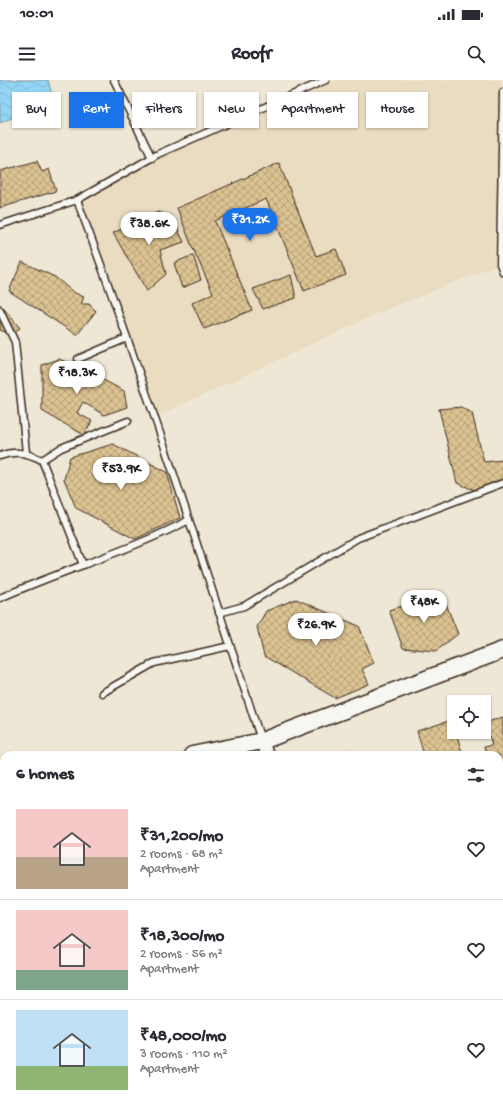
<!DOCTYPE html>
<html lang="en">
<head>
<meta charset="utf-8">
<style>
  body { margin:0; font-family:"Gochi Hand",sans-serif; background:#f7f7f7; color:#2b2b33; height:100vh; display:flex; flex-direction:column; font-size:15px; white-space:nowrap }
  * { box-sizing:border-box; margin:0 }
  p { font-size:13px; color:#7c7c81 }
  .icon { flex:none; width:22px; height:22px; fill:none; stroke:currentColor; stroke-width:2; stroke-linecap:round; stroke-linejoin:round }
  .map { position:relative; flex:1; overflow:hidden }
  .panel { position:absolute; left:0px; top:671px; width:503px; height:356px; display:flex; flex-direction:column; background:#fff; border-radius:12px 12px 0 0; box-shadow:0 1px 3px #0004 }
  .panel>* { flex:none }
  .guide { position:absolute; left:12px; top:12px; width:479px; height:36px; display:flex; gap:8px }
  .tools { position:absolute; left:447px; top:615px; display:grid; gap:8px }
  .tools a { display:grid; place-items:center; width:44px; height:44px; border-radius:0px; background:#fff; box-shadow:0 1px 3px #0004; font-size:20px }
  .price { position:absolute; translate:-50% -34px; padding:0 9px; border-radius:14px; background:#fff; color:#222; font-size:13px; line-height:26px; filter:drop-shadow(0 1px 2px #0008) }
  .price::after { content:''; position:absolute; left:50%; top:24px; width:12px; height:9px; margin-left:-6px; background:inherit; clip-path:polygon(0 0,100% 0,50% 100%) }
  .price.current { background:#1a73e8; color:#fff }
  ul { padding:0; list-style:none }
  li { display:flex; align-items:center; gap:12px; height:100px; padding:0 16px }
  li+li { border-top:1px solid #e1e1e2 }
  li span { display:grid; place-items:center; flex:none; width:112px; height:80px; border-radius:0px; color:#555 }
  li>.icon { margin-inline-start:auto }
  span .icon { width:48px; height:48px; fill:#fffc; stroke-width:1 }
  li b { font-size:17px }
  h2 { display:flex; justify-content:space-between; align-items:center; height:48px; padding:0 16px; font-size:17px }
  .tag { padding:0 14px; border-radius:0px; background:#fff; box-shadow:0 1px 3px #0004; font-size:14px; line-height:36px }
  .tag.current { background:#1a73e8; color:#fff }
  .status { display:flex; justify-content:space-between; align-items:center; height:28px; padding:0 20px; background:#fff; direction:ltr }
  .status svg { height:11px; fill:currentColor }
  header { display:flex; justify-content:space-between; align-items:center; height:52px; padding:0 16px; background:#fff; font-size:18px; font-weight:800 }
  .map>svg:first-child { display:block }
  .built { fill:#e9dcc1 }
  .water { fill:url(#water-waves); stroke:#7091a0 }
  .building { fill:url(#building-cross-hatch); stroke:#3b2a1e }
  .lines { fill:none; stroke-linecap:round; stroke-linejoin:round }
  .service-casing { stroke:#3b2a1e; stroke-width:9 }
  .minor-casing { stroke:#3b2a1e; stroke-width:15 }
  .tertiary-casing { stroke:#3b2a1e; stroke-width:19 }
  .service { stroke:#f6f6f2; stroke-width:6 }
  .minor { stroke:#f6f6f2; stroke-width:12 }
  .tertiary { stroke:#f6f6f2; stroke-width:16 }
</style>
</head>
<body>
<div class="status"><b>10:01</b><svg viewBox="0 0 49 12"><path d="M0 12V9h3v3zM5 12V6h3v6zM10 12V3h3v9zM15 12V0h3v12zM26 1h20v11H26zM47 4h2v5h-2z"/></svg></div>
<header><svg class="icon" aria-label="menu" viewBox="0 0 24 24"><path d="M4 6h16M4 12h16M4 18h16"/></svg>Roofr<svg class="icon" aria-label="search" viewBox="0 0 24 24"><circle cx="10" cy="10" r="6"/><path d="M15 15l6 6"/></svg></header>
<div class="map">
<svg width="503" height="1027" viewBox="0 0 503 1027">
  <defs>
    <pattern id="water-waves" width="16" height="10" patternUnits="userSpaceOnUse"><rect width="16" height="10" fill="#94d5f6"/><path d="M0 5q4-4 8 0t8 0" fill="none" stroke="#80b7d2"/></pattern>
    <pattern id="building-cross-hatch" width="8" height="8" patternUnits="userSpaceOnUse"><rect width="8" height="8" fill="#dcc392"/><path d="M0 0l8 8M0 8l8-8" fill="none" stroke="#b49f77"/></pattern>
  </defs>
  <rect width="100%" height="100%" fill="#eee7d5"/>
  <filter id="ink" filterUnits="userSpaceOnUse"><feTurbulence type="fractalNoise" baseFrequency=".025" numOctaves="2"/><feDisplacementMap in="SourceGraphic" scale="8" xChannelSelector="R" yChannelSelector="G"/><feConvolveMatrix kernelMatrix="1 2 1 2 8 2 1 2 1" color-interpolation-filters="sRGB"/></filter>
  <g filter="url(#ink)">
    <polygon class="built" points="337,0 501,0 494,186 381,232 159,335 81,122 153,79"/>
    <polygon class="water" points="0,0 48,0 52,15 42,25 0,43"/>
    <g class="building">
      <polygon points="37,81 42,92 49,89 56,111 0,128 0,91"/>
      <polygon points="279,83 316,176 336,169 346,195 304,211 266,119 215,141 252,230 204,249 192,223 213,213 191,164 177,128"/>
      <polygon points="158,132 171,136 184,162 160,170 166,194 147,211 113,153"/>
      <polygon points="193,175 201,200 182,208 174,183"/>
      <polygon points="22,182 55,197 73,212 84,217 81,224 89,224 96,231 77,255 9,211"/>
      <polygon points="291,195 296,218 263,229 253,209"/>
      <polygon points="0,224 20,248 12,255 0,250"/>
      <polygon points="59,279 84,290 86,299 94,295 124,311 127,327 104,335 83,322 77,333 92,341 84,355 42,331 42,285"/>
      <polygon points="461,327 472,333 484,382 503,380 503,399 474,410 457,403 439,329"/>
      <polygon points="113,364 167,392 180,438 135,459 76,428 64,399 70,377"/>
      <polygon points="442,514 458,554 436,571 403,568 389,530"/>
      <polygon points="296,519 359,546 374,583 362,589 369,604 335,618 264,576 257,547 266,531"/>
      <polygon points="503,637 503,733 501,732 499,725 499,675 487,675 484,667 492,665 485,643"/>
      <polygon points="452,640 463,675 424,675 417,651"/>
      <polygon points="351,670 353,675 336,675"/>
      <polygon points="0,763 4,771 4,799 0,801"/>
      <polygon points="499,803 500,806 503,805 503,840 499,841"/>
      <polygon points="4,852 4,904 0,906 0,854"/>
      <polygon points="4,942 4,976 0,977 0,943"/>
      <polygon points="500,962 503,971 503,985 499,986"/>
      <polygon points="4,978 4,1002 0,1003 0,979"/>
      <polygon points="503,992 503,1008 499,1009 499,994"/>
      <polygon points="4,1014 4,1023 36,1023 37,1027 0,1027 0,1015"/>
      <polygon points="50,1023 107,1023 108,1027 51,1027"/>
      <polygon points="125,1023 149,1023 133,1027 126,1027"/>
      <polygon points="174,1023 191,1023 175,1027"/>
      <polygon points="216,1023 246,1023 247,1026 217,1027"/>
    </g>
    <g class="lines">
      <g class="service-casing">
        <g id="service">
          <polyline points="114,0 152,78"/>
          <polyline points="503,12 500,184 503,192"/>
          <path d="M77 120C144 298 202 479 261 660"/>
          <polyline points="0,145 77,120 158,74 326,0"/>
          <polyline points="0,231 15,262 26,373"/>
          <polyline points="78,279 127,258"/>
          <path d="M0 376C16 370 27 373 42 380"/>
          <polyline points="83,485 42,380 61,368 128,341"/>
          <path d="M0 518C62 490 128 472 189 440"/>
          <polyline points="219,533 244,526 358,458 503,403"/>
          <polyline points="102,613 154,583 230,566"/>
        </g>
      </g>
      <g class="minor-casing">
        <g id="minor">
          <polyline points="262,661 267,675"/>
          <polyline points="499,770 503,769"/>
          <polyline points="0,920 4,919"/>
          <polyline points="451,1027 453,1023"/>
        </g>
      </g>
      <g class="tertiary-casing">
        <g id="tertiary">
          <polyline points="192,675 262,661 503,570"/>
          <polyline points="0,723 4,721"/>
        </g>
      </g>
      <use href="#service" class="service"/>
      <use href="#minor" class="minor"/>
      <use href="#tertiary" class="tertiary"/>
    </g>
  </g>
</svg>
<div class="tools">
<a><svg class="icon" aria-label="locate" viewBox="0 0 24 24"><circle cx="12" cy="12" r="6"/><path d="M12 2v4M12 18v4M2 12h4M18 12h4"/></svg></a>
</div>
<b class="price current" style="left:250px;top:162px">₹31.2K</b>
<b class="price" style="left:149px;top:166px">₹38.6K</b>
<b class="price" style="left:77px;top:315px">₹18.3K</b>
<b class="price" style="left:121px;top:411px">₹53.9K</b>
<b class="price" style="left:424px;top:544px">₹48K</b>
<b class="price" style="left:316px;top:567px">₹26.9K</b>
<div class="guide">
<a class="tag">Buy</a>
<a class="tag current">Rent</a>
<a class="tag">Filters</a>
<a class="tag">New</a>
<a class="tag">Apartment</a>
<a class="tag">House</a>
</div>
<section class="panel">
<h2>6 homes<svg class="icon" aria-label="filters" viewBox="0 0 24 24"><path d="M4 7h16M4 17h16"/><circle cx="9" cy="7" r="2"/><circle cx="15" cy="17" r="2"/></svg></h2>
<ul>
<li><span style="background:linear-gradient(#f6c9c9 60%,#b9a48a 0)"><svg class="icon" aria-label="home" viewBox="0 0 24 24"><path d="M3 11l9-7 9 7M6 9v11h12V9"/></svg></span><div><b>₹31,200/mo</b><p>2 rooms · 68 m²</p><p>Apartment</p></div><svg class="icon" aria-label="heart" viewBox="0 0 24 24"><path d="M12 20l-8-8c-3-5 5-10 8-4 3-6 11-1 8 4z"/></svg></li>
<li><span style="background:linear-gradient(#f6c9c9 75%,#7fa58c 0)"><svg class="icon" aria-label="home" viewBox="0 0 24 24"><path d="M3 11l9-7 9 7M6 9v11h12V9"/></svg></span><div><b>₹18,300/mo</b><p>2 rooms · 56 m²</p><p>Apartment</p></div><svg class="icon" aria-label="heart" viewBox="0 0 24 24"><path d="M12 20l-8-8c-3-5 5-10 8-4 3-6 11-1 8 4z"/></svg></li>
<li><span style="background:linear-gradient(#bfe0f5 70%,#8fb573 0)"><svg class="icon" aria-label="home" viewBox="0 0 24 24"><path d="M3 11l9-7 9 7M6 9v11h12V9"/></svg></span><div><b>₹48,000/mo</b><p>3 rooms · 110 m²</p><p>Apartment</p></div><svg class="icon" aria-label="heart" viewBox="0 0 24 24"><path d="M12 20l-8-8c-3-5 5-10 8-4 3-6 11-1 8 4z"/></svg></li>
</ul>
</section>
</div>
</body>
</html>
